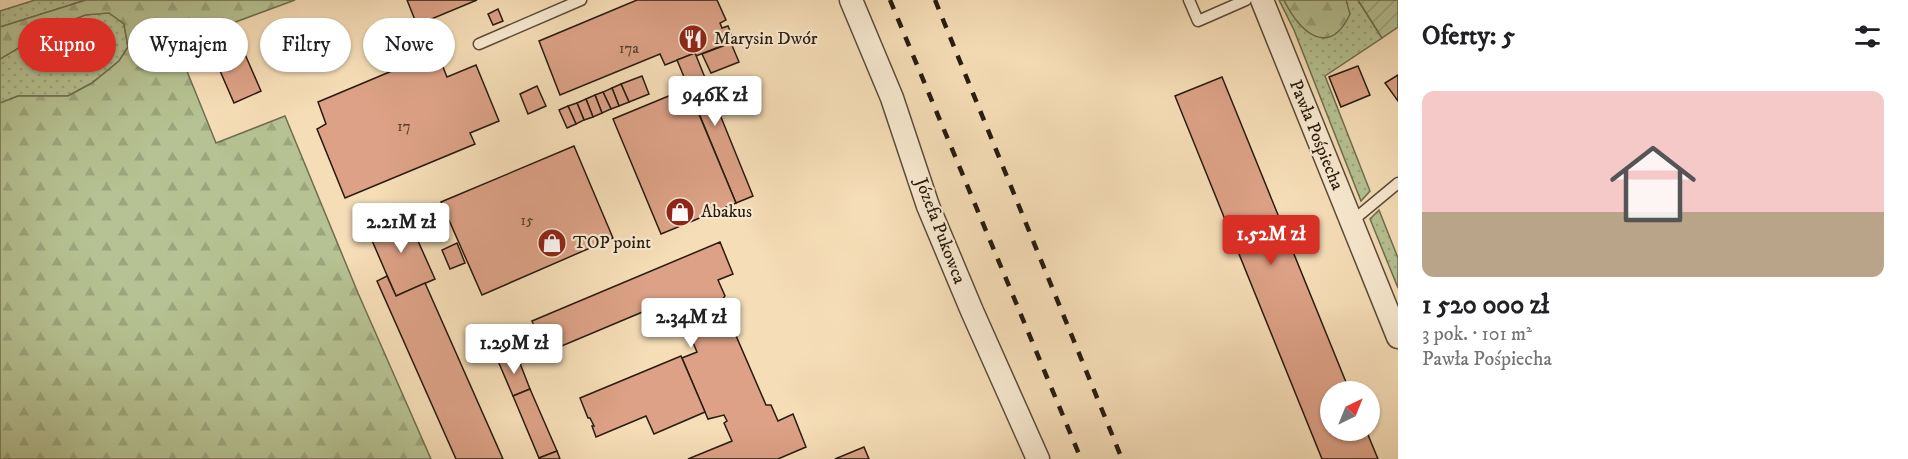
<!DOCTYPE html>
<html lang="pl">
<head>
<meta charset="utf-8">
<style>
  body { margin:0; font-family:"IM FELL DW Pica",serif; background:#f2f2f2; color:#202124; height:100vh; display:flex; flex-direction:column; font-size:22px; white-space:nowrap }
  * { box-sizing:border-box; margin:0 }
  p { font-size:20px; color:#757577 }
  .icon { flex:none; width:33px; height:33px; fill:none; stroke:currentColor; stroke-width:2; stroke-linecap:round; stroke-linejoin:round }
  .map { position:relative; flex:1; overflow:hidden }
  .details { display:flex; flex-direction:column; background:#fff; width:510px }
  .details>* { flex:none }
  .guide { position:absolute; left:18px; top:18px; width:570px; height:54px; display:flex; gap:12px }
  .needle { width:39px; rotate:43deg }
  .controls { position:absolute; left:1320px; top:381px; display:grid; gap:12px }
  .controls a { display:grid; place-items:center; width:60px; height:60px; border-radius:50%; background:#fff; box-shadow:0 2px 4px #0004; font-size:30px }
  .price { position:absolute; translate:-50% -51px; padding:0 14px; border-radius:6px; background:#fff; color:#222; font-size:20px; line-height:39px; filter:drop-shadow(0 2px 3px #0008) }
  .price::after { content:''; position:absolute; left:50%; top:36px; width:18px; height:14px; margin-left:-9px; background:inherit; clip-path:polygon(0 0,100% 0,50% 100%) }
  .price.selected { background:#d93025; color:#fff }
  ul { padding:0; list-style:none }
  li { display:grid; align-content:center; gap:12px; height:318px; padding:0 24px }
  li span { display:grid; place-items:center; height:186px; border-radius:12px; color:#555 }
  li>.icon { margin-inline-start:auto }
  span .icon { width:108px; height:108px; fill:#fffc; stroke-width:1 }
  li b { font-size:26px }
  h2 { display:flex; justify-content:space-between; align-items:center; height:72px; padding:0 24px; font-size:26px }
  .pill { padding:0 21px; border-radius:27px; background:#fff; box-shadow:0 2px 4px #0004; font-size:21px; line-height:54px }
  .pill.selected { background:#d93025; color:#fff }
  main { display:flex; flex:1; min-height:0 }
  .map>svg:first-child { display:block }
  .grass { fill:url(#grass-dots); stroke:#6f6e51; stroke-width:1.5 }
  .forest { fill:url(#forest-firs); stroke:#6f6e51; stroke-width:1.5 }
  .garden { fill:url(#garden-furrows); stroke:#6f6e51; stroke-width:1.5 }
  .building { fill:#dca186; stroke:#281b0f; stroke-width:1.5 }
  .lines { fill:none; stroke-linecap:round; stroke-linejoin:round }
  .lane-casing { stroke:#5b4c39; stroke-width:13 }
  .street-casing { stroke:#5b4c39; stroke-width:25 }
  .lane { stroke:#f8e9d0; stroke-width:10 }
  .street { stroke:#f8e9d0; stroke-width:22 }
  .rail { stroke:#281b0f; stroke-width:4.5; stroke-dasharray:10 10; stroke-linecap:butt }
  .labels { text-anchor:middle; dominant-baseline:central; stroke-width:4.5; stroke-linejoin:round; paint-order:stroke }
  .number-label { font-size:15px; fill:#553c2d }
  .poi-label { font-size:18px; fill:#281b0f; stroke:#f8e9d0; text-anchor:start }
  .street-label { font-size:18px; fill:#281b0f; stroke:#f8e9d0 }
</style>
</head>
<body>
<main>
<div class="map">
<svg width="1398" height="459" viewBox="0 0 1398 459">
  <defs>
    <pattern id="grass-dots" width="8" height="8" patternUnits="userSpaceOnUse" patternTransform="scale(1.5)"><rect width="8" height="8" fill="#b6c293"/><path d="M2 2h.1M6 6h.1" fill="none" stroke="#9ca67e" stroke-width="1.8" stroke-linecap="round"/></pattern>
    <pattern id="forest-firs" width="22" height="20" patternUnits="userSpaceOnUse" patternTransform="scale(1.5)"><rect width="22" height="20" fill="#b6c293"/><path d="M5 1l3.5 6h-7zM16 11l3.5 6h-7z" fill="#9ca67e"/></pattern>
    <pattern id="garden-furrows" width="10" height="10" patternUnits="userSpaceOnUse" patternTransform="scale(1.5)"><rect width="10" height="10" fill="#b6c293"/><path d="M-1 1l2-2M0 10L10 0M9 11l2-2" fill="none" stroke="#9ca67e"/></pattern>
  </defs>
  <rect width="100%" height="100%" fill="#f5ddb7"/>
  <filter id="stains"><feTurbulence type="fractalNoise" baseFrequency=".00333" numOctaves="4"/><feColorMatrix values="0 0 0 0 .2 0 0 0 0 .09 0 0 0 0 .02 0 0 0 .5 -.17"/></filter>
  <radialGradient id="worn" r=".72"><stop offset=".6" stop-color="#630" stop-opacity="0"/><stop offset="1" stop-color="#630" stop-opacity=".3"/></radialGradient>
  <g class="grass">
    <polygon points="35,0 86,0 0,27 0,11"/>
    <polygon points="1279,0 1358,0 1382,38 1325,76 1370,191 1361,201 1294,30"/>
    <polygon points="109,12 124,24 128,47 119,61 92,83 68,96 18,96 0,103 0,59 50,29 85,15"/>
    <polygon points="1379,210 1398,258 1398,288 1370,219"/>
  </g>
  <g class="forest">
    <polygon points="86,0 295,0 176,44 216,143 285,116 358,293 431,459 0,459 0,103 18,96 68,96 92,83 119,61 128,47 124,24 109,13 85,15 50,29 0,59 0,27"/>
    <path d="M1284 0H1346L1350 14C1329 59 1299 32 1284 0Z"/>
  </g>
  <polygon class="garden" points="1358,0 1398,0 1398,27 1382,38"/>
  <g class="building">
    <polygon points="407,0 477,0 417,25"/>
    <polygon points="637,0 717,0 726,20 720,23 722,28 728,26 734,41 696,56 695,53 665,65 660,54 560,95 539,41"/>
    <polygon points="498,9 503,21 493,25 488,14"/>
    <polygon points="731,43 739,62 711,73 702,54"/>
    <polygon points="244,52 261,91 234,103 217,64"/>
    <polygon points="437,52 447,77 476,65 499,121 470,133 475,144 345,198 317,129 326,124 318,102"/>
    <polygon points="695,53 753,196 736,203 677,60"/>
    <polygon points="1358,66 1370,95 1341,107 1329,77"/>
    <polygon points="1398,75 1398,101 1385,83"/>
    <polygon points="642,76 649,94 629,102 621,84"/>
    <polygon points="1222,77 1350,392 1330,392 1330,430 1366,430 1378,459 1322,459 1175,96"/>
    <polygon points="621,84 629,102 619,106 612,88"/>
    <polygon points="537,86 546,106 528,114 520,94"/>
    <polygon points="612,88 619,106 611,109 603,92"/>
    <polygon points="688,88 736,203 661,234 613,119"/>
    <polygon points="603,92 611,109 602,113 595,95"/>
    <polygon points="595,95 602,113 593,117 586,99"/>
    <polygon points="586,99 593,117 584,120 577,103"/>
    <polygon points="577,103 584,120 576,124 568,106"/>
    <polygon points="568,106 576,124 567,128 559,110"/>
    <polygon points="574,146 613,238 482,295 441,202"/>
    <polygon points="405,212 435,279 396,296 367,229"/>
    <polygon points="720,242 733,274 718,280 725,296 721,301 766,405 771,405 778,421 793,414 806,447 778,459 688,459 732,441 724,423 727,421 724,415 708,419 705,412 682,358 697,352 682,317 680,318 671,300 545,353 532,321"/>
    <polygon points="457,243 465,263 450,269 442,250"/>
    <polygon points="387,276 396,296 425,283 503,459 456,459 377,281"/>
    <polygon points="516,353 530,389 513,396 498,361"/>
    <polygon points="681,356 705,412 654,434 646,416 596,437 592,426 594,426 590,418 588,418 580,398"/>
    <polygon points="530,389 557,451 539,458 513,396"/>
    <polygon points="864,447 869,459 835,459"/>
    <polygon points="557,451 560,459 539,459 539,458"/>
  </g>
  <g class="lines">
    <g class="lane-casing">
      <g id="lane">
        <polyline points="1189,0 1198,21 1246,0"/>
        <polyline points="479,44 581,0"/>
        <polyline points="1351,222 1398,183"/>
      </g>
    </g>
    <g class="street-casing">
      <g id="street">
        <polyline points="851,0 892,98 928,206 972,311 1038,459"/>
        <polyline points="1262,0 1398,337"/>
      </g>
    </g>
    <use href="#lane" class="lane"/>
    <use href="#street" class="street"/>
    <g class="rail">
      <polyline points="890,0 1081,459"/>
      <polyline points="935,0 1122,459"/>
    </g>
  </g>
  <defs>
    <g id="restaurant-disc" transform="scale(1.5)"><circle r="9.5" fill="#8f2418" stroke="#f8e9d0"/><path d="M-5-6h1v4h1v-4h1v4h1v-4h1v5L-1.5 .5V6h-2V.5L-5-1ZM5-6V6H3V1.5H1.5Q1.5-4 5-6Z" fill="#fff"/></g>
    <g id="shop-disc" transform="scale(1.5)"><circle r="9.5" fill="#8f2418" stroke="#f8e9d0"/><path d="M-5-2.5h2.3a2.7 3.5 0 0 1 5.4 0H5L5.5 6h-11ZM-1.5-2.5h3a1.5 2.3 0 0 0-3 0Z" fill="#fff"/></g>
  </defs>
  <g fill-rule="evenodd">
    <use href="#restaurant-disc" x="693" y="39"/>
    <use href="#shop-disc" x="680" y="212"/>
    <use href="#shop-disc" x="552" y="243"/>
  </g>
  <g class="labels">
    <g class="number-label">
      <text x="629" y="48">17a</text>
      <text x="404" y="126">17</text>
      <text x="527" y="220">15</text>
    </g>
    <g class="poi-label">
      <text x="714" y="39">Marysin Dwór</text>
      <text x="701" y="212">Abakus</text>
      <text x="573" y="243">TOP point</text>
    </g>
    <g class="street-label">
      <text transform="translate(1316 135) rotate(68)">Pawła Pośpiecha</text>
      <text transform="translate(940 231) rotate(69)">Józefa Pukowca</text>
    </g>
  </g>
  <rect width="100%" height="100%" filter="url(#stains)"/>
  <rect width="100%" height="100%" fill="url(#worn)"/>
</svg>
<div class="controls">
<a><svg class="needle" viewBox="-14 -14 28 28"><path d="M0-13l5 13h-10z" fill="#e53935"/><path d="M0 13l5-13h-10z" fill="#757577"/></svg></a>
</div>
<b class="price" style="left:715px;top:127px">946K zł</b>
<b class="price" style="left:401px;top:254px">2.21M zł</b>
<b class="price selected" style="left:1271px;top:266px">1.52M zł</b>
<b class="price" style="left:691px;top:349px">2.34M zł</b>
<b class="price" style="left:514px;top:375px">1.29M zł</b>
<div class="guide">
<a class="pill selected">Kupno</a>
<a class="pill">Wynajem</a>
<a class="pill">Filtry</a>
<a class="pill">Nowe</a>
</div>
</div>
<section class="details">
<h2>Oferty: 5<svg class="icon" aria-label="filters" viewBox="0 0 24 24"><path d="M4 7h16M4 17h16"/><circle cx="9" cy="7" r="2"/><circle cx="15" cy="17" r="2"/></svg></h2>
<ul>
<li><span style="background:linear-gradient(#f6c9c9 65%,#b9a48a 0)"><svg class="icon" aria-label="home" viewBox="0 0 24 24"><path d="M3 11l9-7 9 7M6 9v11h12V9"/></svg></span><div><b>1 520 000 zł</b><p>3 pok. · 101 m²</p><p>Pawła Pośpiecha</p></div></li>
</ul>
</section>
</main>
</body>
</html>
